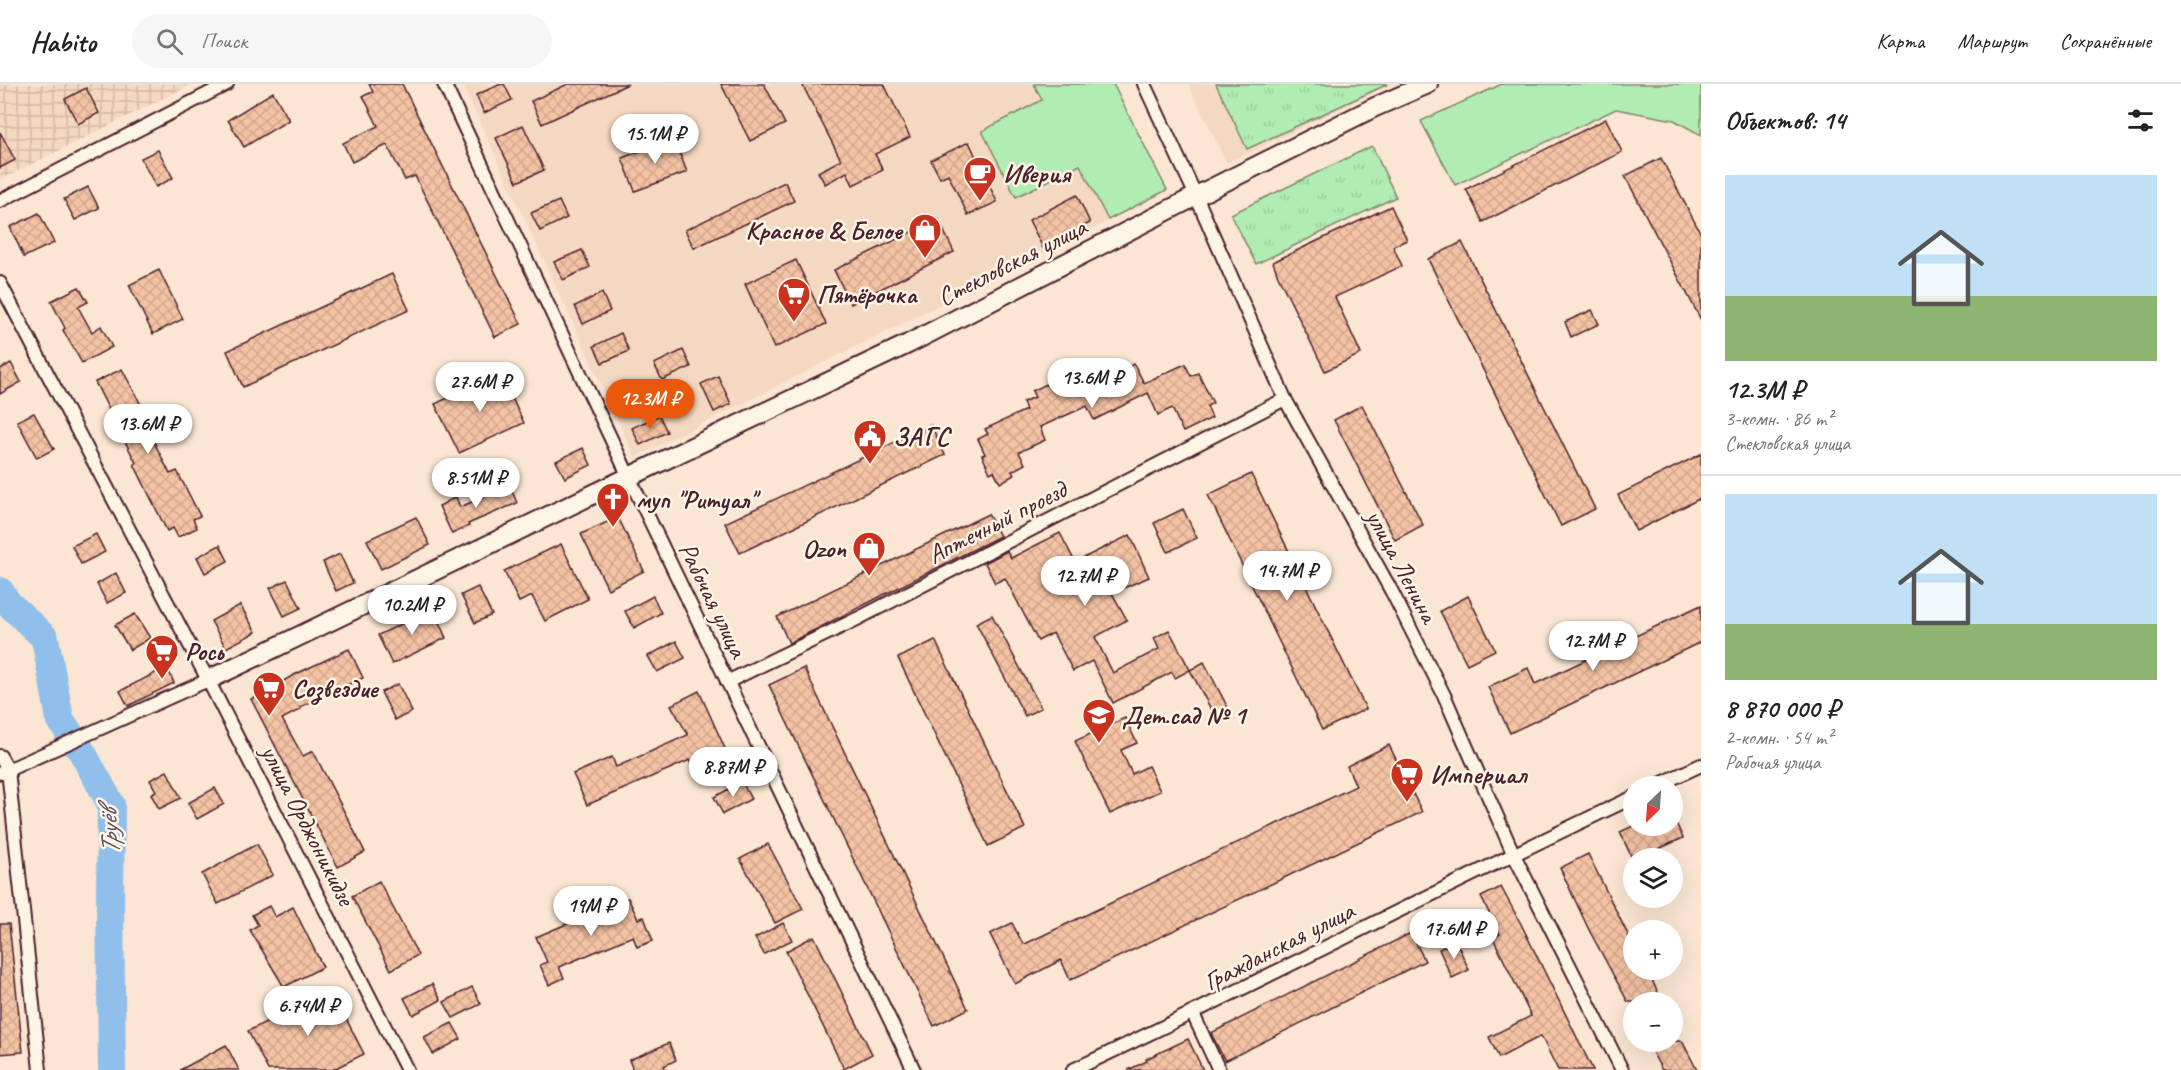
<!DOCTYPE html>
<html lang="ru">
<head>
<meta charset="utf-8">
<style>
  body { margin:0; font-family:Caveat,sans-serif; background:#f6f6f6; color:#222; height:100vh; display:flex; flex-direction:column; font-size:22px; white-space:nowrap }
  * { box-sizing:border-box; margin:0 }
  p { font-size:20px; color:#767676 }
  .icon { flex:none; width:33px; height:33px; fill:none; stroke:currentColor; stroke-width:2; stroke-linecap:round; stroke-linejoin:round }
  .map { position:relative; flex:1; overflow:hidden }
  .sheet { display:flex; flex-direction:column; background:#fff; width:480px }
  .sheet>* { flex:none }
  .needle { width:39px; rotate:205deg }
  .tools { position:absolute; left:1623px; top:692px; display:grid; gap:12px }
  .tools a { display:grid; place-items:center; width:60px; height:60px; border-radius:50%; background:#fff; box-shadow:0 6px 24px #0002; font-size:30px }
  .price { position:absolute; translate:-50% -51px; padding:0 14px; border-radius:21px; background:#fff; color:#222; font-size:20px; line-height:39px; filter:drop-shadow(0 2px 3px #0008) }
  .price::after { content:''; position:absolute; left:50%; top:36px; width:18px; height:14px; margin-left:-9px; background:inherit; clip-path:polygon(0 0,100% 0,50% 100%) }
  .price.on { background:#ea580c; color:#fff }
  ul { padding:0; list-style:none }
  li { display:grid; align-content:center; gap:12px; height:318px; padding:0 24px }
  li+li { border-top:2px solid #e0e0e0 }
  li span { display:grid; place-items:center; height:186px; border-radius:0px; color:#555 }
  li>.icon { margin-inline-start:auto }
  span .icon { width:108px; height:108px; fill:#fffc; stroke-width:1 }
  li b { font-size:26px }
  h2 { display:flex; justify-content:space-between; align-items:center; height:72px; padding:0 24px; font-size:26px }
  header { display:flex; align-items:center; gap:36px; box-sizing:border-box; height:84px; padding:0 30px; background:#fff; border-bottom:2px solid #e0e0e0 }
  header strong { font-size:28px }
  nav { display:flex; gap:33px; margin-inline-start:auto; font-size:21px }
  .search { width:420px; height:54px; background:#f6f6f6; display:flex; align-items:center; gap:15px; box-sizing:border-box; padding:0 21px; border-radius:33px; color:#767676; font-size:22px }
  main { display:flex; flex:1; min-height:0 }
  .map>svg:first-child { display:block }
  .built { fill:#f5d8c1 }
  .industrial { fill:url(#industrial-grid) }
  .grass { fill:url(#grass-tufts); stroke:#7e866f; stroke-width:1.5 }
  .park { fill:#b1edb3; stroke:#7e866f; stroke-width:1.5 }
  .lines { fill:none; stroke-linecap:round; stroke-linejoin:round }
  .river { stroke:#8fbfea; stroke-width:28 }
  .building { fill:url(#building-cross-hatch); stroke:#4a1f2b; stroke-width:1.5 }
  .street-casing { stroke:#4a1f2b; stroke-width:16 }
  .secondary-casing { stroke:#4a1f2b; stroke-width:22 }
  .street { stroke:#fcf5e5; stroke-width:12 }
  .secondary { stroke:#fcf5e5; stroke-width:18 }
  .labels { text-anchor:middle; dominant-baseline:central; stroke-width:5; stroke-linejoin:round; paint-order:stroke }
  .poi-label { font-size:26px; font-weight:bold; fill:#4a1f2b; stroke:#fcf5e5; text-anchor:start }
  .street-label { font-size:26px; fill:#4a1f2b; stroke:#fcf5e5 }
  .water-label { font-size:27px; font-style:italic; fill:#5f4f64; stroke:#fcf5e5 }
</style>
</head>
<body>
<header>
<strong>Habito</strong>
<div class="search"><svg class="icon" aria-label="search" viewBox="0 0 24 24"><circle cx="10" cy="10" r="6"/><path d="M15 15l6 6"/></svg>Поиск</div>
<nav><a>Карта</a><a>Маршрут</a><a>Сохранённые</a></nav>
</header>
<main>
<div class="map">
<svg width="1701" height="986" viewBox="0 0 1701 986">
  <defs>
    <pattern id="industrial-grid" width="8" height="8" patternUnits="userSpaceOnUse" patternTransform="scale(1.5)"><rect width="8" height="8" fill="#f5d8c1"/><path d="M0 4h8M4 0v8" fill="none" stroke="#d4b9a6"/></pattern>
    <pattern id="grass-tufts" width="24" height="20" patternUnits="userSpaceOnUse" patternTransform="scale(1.5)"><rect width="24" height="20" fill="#b1edb3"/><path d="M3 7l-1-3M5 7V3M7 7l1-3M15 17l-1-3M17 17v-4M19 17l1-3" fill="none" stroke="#9acb9a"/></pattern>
    <pattern id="building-cross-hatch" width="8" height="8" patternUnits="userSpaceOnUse" patternTransform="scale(1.5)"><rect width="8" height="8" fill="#f4c3a4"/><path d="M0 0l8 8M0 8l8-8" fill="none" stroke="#d3a78d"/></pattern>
  </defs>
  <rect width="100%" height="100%" fill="#fae6d2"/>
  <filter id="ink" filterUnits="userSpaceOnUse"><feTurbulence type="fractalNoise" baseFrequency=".0167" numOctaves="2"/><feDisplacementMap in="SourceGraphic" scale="12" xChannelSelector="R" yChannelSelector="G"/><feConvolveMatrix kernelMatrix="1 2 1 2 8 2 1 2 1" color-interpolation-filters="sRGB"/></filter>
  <g filter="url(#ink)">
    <g class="built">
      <polygon points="462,0 1113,0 1168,107 635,373"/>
      <polygon points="1188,0 1392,0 1227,79"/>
    </g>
    <polygon class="industrial" points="0,0 192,0 0,96"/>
    <g class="grass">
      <polygon points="1216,0 1388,0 1247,65"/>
      <polygon points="1372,62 1396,113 1256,180 1231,130"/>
    </g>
    <g class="park">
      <polygon points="1034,0 1113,0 1167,106 1108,136 1080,81 1016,113 982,47 1042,16"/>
      <polygon points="1502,0 1701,0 1701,51 1674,36 1616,25 1455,101 1421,37"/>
    </g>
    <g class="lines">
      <polyline class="river" points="0,507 8,519 45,554 60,635 82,668 111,720 110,820 112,986"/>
    </g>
    <g class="building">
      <polygon points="369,0 402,0 521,240 495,253 415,92 405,96 387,61 352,78 343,59 378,42 363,12 373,8"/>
      <polygon points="501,0 504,0 512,16 484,29 476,11"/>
      <polygon points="568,0 628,0 542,40 531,17"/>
      <polygon points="721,0 764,0 785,40 750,57"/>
      <polygon points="802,0 884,0 910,53 875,70 883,86 853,101 847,88 825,100 818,88 841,76"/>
      <polygon points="86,4 99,29 78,40 65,15"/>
      <polygon points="273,8 289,36 244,63 228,36"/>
      <polygon points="1606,35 1622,68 1483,138 1466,105"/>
      <polygon points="523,41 544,86 517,98 496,54"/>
      <polygon points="0,48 15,76 0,84"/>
      <polygon points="674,54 687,88 635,107 622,74"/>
      <polygon points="969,58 997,118 968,131 948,90 940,94 931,76"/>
      <polygon points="158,66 173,94 156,103 141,74"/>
      <polygon points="1661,74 1701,150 1701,236 1625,92"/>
      <polygon points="785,98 794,117 694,164 685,146"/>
      <polygon points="88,103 99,124 75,136 64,115"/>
      <polygon points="1077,111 1090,139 1043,164 1029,136"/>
      <polygon points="559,117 567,134 540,147 531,129"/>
      <polygon points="1391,122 1407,156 1393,162 1402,182 1335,213 1361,270 1325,287 1278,192 1273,178"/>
      <polygon points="39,129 54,159 24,173 10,143"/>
      <polygon points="938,135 954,168 851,220 834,186"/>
      <polygon points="1462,158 1595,425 1561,442 1428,175"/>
      <polygon points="582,166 590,183 563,196 554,178"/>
      <polygon points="796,176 826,240 774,264 745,200"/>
      <polygon points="159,186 183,235 153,250 129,201"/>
      <polygon points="392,190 409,226 243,303 227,267"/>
      <polygon points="79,203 88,218 78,223 92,248 101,242 112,263 82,279 63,246 65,244 51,217"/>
      <polygon points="602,209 610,227 583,240 575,222"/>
      <polygon points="1592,226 1599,240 1571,253 1565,238"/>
      <polygon points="621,249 629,267 602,279 594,262"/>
      <polygon points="683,266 691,283 662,296 654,280"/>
      <polygon points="11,279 21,298 0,310 0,285"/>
      <polygon points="1134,280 1144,299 1185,280 1191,292 1198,289 1213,319 1207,322 1212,334 1183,348 1172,324 1158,331 1148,309 1094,336 1087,322 1040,343 1045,356 1019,368 1025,380 1012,387 1014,391 1000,399 994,387 990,389 982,371 985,370 978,355 988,350 985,345 1026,326 1023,318 1035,313 1032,307 1061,293 1063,299 1076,293 1079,300 1119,282 1121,286"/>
      <polygon points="122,285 155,347 150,350 170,390 177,387 200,432 193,435 197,444 178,453 173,444 167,447 134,380 136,379 95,298"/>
      <polygon points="500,289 524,339 459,369 435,320"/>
      <polygon points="718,292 731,320 714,328 701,300"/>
      <polygon points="1362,321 1423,441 1395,456 1334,336"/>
      <polygon points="34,329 54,365 37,374 17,337"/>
      <polygon points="659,331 667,348 640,361 632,344"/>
      <polygon points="931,341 945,371 740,469 725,439"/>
      <polygon points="583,364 591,381 565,394 556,377"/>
      <polygon points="1701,370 1701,414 1636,447 1618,411"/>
      <polygon points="1251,390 1366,625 1322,646 1208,411"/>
      <polygon points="510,402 517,419 468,440 469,442 452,450 439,422 456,413 460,423"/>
      <polygon points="1183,425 1197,454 1168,468 1154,439"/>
      <polygon points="988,430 1000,452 789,559 777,533"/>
      <polygon points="416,433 430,461 381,485 367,456"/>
      <polygon points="618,433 644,487 608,505 581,450"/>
      <polygon points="1060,449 1075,478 1130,451 1149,493 1112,509 1127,536 1095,553 1113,589 1159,565 1154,554 1169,546 1190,586 1175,594 1172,588 1113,619 1092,577 1073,587 1053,549 1038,557 1005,494 995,499 985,479 1007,467 1011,474"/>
      <polygon points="96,450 105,468 81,480 72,462"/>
      <polygon points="561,460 588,515 545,537 532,512 519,518 504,487"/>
      <polygon points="220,461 228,477 205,489 197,473"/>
      <polygon points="340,470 353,499 336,507 323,478"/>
      <polygon points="116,489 126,509 107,519 97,500"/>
      <polygon points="287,496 301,524 284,532 270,504"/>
      <polygon points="478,503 492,531 475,539 461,511"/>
      <polygon points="653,512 661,529 634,544 625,527"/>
      <polygon points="1468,512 1495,566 1467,580 1440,527"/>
      <polygon points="240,521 256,548 226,564 211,537"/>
      <polygon points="1701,521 1701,558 1510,649 1488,603 1528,584 1535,600"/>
      <polygon points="433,525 446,554 392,580 378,551"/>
      <polygon points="135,530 150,554 130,566 115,541"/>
      <polygon points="992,531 1041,624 1025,632 976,539"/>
      <polygon points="935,556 1025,744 988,762 898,574"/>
      <polygon points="676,557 685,574 657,588 648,572"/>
      <polygon points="349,565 363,594 300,623 301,625 282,635 303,672 313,667 365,768 338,783 251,615 296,590"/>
      <polygon points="1204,578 1228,624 1214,631 1190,586"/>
      <polygon points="167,583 174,599 128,622 120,607"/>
      <polygon points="804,584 968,925 934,942 769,601"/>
      <polygon points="398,600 412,628 395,636 381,608"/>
      <polygon points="699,607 732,680 698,695 690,676 587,721 573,690 612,673 616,683 688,651 671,621"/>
      <polygon points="1125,634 1137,659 1121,666 1132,690 1148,682 1160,707 1110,730 1075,657"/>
      <polygon points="1389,661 1422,728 1070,896 1061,876 1015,900 990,850 1012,839 1023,860 1027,859 1356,702 1347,682"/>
      <polygon points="167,687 181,714 159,725 151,710 156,707 150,696"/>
      <polygon points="742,698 751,715 723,730 714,713"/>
      <polygon points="215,704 224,720 197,735 188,719"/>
      <polygon points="1635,741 1677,741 1683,754 1638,774 1634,774 1633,776 1620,748"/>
      <polygon points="257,760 273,791 218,820 202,790"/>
      <polygon points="768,760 803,825 775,839 740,775"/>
      <polygon points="1588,770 1634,863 1634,885 1647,885 1662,918 1628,918 1589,846 1560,784"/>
      <polygon points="379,797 418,871 391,886 352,812"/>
      <polygon points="1501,803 1521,840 1593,986 1558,986 1541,952 1499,974 1489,953 1531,932 1493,854 1500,850 1481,813"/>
      <polygon points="628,814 638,835 644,833 653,857 637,863 633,852 559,883 564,894 549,901 540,881 547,878 536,853"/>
      <polygon points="269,822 275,833 293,823 323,883 284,903 250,846 258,841 252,831"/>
      <polygon points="783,839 792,856 764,870 755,854"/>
      <polygon points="0,840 9,840 23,968 0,970"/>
      <polygon points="1411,849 1425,877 1225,977 1211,949"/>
      <polygon points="814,852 872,970 844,985 786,867"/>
      <polygon points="1456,857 1469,886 1452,894 1439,865"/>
      <polygon points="432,900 441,916 413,931 404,914"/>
      <polygon points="472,903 481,920 453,934 444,918"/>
      <polygon points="331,905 364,970 332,986 268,986 248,947"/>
      <polygon points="452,939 461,955 433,970 424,953"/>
      <polygon points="1188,955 1203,986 1128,986 1147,977 1146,975"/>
      <polygon points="1646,957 1682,957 1697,986 1662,986"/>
      <polygon points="669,959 676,976 664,982 666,986 633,986 629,976"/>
      <polygon points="226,961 239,986 180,986"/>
    </g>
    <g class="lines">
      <g class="street-casing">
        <g id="street">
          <polyline points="444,0 629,393 914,986"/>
          <polyline points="1144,0 1196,112 1285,315 1392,508 1444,611 1513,769 1622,986"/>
          <polyline points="0,117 227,0"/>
          <polyline points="0,199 208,596 407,986"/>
          <polyline points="727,598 859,534 1285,315"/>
          <polyline points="0,672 8,686 40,986"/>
          <polyline points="1,689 208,596"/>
          <polyline points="1656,702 1701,681"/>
          <polyline points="1193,930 1219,986"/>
          <path d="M1073 986C1261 898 1445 801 1634 713"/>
        </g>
      </g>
      <g class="secondary-casing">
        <polyline id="secondary" points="208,596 629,393 908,260 1196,112 1375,23 1428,0"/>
      </g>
      <use href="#street" class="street"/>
      <use href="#secondary" class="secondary"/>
    </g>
  </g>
  <defs>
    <g id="cafe-pin" transform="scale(1.725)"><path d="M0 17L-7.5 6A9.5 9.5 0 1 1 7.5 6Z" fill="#c8321e" stroke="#fcf5e5"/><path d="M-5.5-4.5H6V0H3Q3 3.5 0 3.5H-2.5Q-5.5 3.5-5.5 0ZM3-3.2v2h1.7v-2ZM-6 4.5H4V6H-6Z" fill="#fff"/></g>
    <g id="shop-pin" transform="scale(1.725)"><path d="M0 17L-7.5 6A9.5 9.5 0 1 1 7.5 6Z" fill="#c8321e" stroke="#fcf5e5"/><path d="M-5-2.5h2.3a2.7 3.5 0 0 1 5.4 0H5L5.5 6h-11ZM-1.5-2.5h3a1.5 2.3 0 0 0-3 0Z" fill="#fff"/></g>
    <g id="supermarket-pin" transform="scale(1.725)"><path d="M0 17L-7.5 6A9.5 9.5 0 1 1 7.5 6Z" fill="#c8321e" stroke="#fcf5e5"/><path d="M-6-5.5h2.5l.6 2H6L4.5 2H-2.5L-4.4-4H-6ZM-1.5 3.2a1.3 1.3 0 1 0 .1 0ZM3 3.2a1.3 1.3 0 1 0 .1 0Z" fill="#fff"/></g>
    <g id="civic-pin" transform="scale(1.725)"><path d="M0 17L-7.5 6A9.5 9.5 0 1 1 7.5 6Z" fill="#c8321e" stroke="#fcf5e5"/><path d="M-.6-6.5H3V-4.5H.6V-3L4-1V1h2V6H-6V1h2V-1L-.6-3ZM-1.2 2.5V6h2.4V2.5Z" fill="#fff"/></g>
    <g id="church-pin" transform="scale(1.725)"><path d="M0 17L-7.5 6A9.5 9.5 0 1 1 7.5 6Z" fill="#c8321e" stroke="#fcf5e5"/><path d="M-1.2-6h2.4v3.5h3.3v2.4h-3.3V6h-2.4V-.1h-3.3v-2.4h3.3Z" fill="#fff"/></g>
    <g id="school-pin" transform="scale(1.725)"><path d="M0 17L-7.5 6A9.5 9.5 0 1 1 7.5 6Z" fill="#c8321e" stroke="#fcf5e5"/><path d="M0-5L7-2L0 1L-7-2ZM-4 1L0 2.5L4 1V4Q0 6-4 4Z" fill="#fff"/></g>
  </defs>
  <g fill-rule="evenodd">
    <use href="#cafe-pin" x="980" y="89"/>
    <use href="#shop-pin" x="925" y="146"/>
    <use href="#supermarket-pin" x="794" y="210"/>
    <use href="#civic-pin" x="870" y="352"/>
    <use href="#church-pin" x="613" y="415"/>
    <use href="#shop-pin" x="869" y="464"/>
    <use href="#supermarket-pin" x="162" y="567"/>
    <use href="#supermarket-pin" x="269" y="604"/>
    <use href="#school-pin" x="1099" y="631"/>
    <use href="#supermarket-pin" x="1407" y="690"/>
  </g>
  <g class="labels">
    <g class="poi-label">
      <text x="1003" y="89">Иверия</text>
      <text x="902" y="146" text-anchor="end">Красное &amp; Белое</text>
      <text x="817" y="210">Пятёрочка</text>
      <text x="893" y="352">ЗАГС</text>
      <text x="636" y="415">муп "Ритуал"</text>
      <text x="846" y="464" text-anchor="end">Ozon</text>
      <text x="185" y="567">Рось</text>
      <text x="292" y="604">Созвездие</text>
      <text x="1122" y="631">Дет.сад № 1</text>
      <text x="1430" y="690">Империал</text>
    </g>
    <g class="street-label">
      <text transform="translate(1012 178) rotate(-27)">Стекловская улица</text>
      <text transform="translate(997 438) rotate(-27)">Аптечный проезд</text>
      <text transform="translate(1402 482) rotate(62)">улица Ленина</text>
      <text transform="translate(713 516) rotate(64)">Рабочая улица</text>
      <text transform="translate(308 741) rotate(63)">улица Орджоникидзе</text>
      <text transform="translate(1279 862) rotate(-27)">Гражданская улица</text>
    </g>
    <g class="water-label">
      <text transform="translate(109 748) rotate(-94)">Труёв</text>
    </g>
  </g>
</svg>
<div class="tools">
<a><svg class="needle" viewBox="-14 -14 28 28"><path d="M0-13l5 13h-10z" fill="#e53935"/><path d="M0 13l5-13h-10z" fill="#767676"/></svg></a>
<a><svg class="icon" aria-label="layers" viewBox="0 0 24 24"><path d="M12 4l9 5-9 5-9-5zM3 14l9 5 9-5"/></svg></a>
<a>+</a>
<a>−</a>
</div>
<b class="price" style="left:655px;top:81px">15.1M ₽</b>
<b class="price" style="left:1092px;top:325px">13.6M ₽</b>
<b class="price" style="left:480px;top:329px">27.6M ₽</b>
<b class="price on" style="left:650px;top:346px">12.3M ₽</b>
<b class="price" style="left:148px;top:371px">13.6M ₽</b>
<b class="price" style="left:476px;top:425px">8.51M ₽</b>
<b class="price" style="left:1287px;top:518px">14.7M ₽</b>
<b class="price" style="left:1085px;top:523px">12.7M ₽</b>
<b class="price" style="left:412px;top:552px">10.2M ₽</b>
<b class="price" style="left:1593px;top:588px">12.7M ₽</b>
<b class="price" style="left:733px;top:714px">8.87M ₽</b>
<b class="price" style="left:591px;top:853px">19M ₽</b>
<b class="price" style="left:1454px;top:876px">17.6M ₽</b>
<b class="price" style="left:308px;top:953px">6.74M ₽</b>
</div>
<section class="sheet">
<h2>Объектов: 14<svg class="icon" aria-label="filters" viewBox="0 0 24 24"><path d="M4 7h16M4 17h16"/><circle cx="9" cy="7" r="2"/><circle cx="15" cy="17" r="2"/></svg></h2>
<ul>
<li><span style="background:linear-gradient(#bfe0f5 65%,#8fb573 0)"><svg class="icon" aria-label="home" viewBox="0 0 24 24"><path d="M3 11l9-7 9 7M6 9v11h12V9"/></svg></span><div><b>12.3M ₽</b><p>3-комн. · 86 m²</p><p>Стекловская улица</p></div></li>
<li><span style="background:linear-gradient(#bfe0f5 70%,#8fb573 0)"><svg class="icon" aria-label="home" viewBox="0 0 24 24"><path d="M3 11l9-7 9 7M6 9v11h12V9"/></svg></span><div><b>8 870 000 ₽</b><p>2-комн. · 54 m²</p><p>Рабочая улица</p></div></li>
</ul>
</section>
</main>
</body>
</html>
